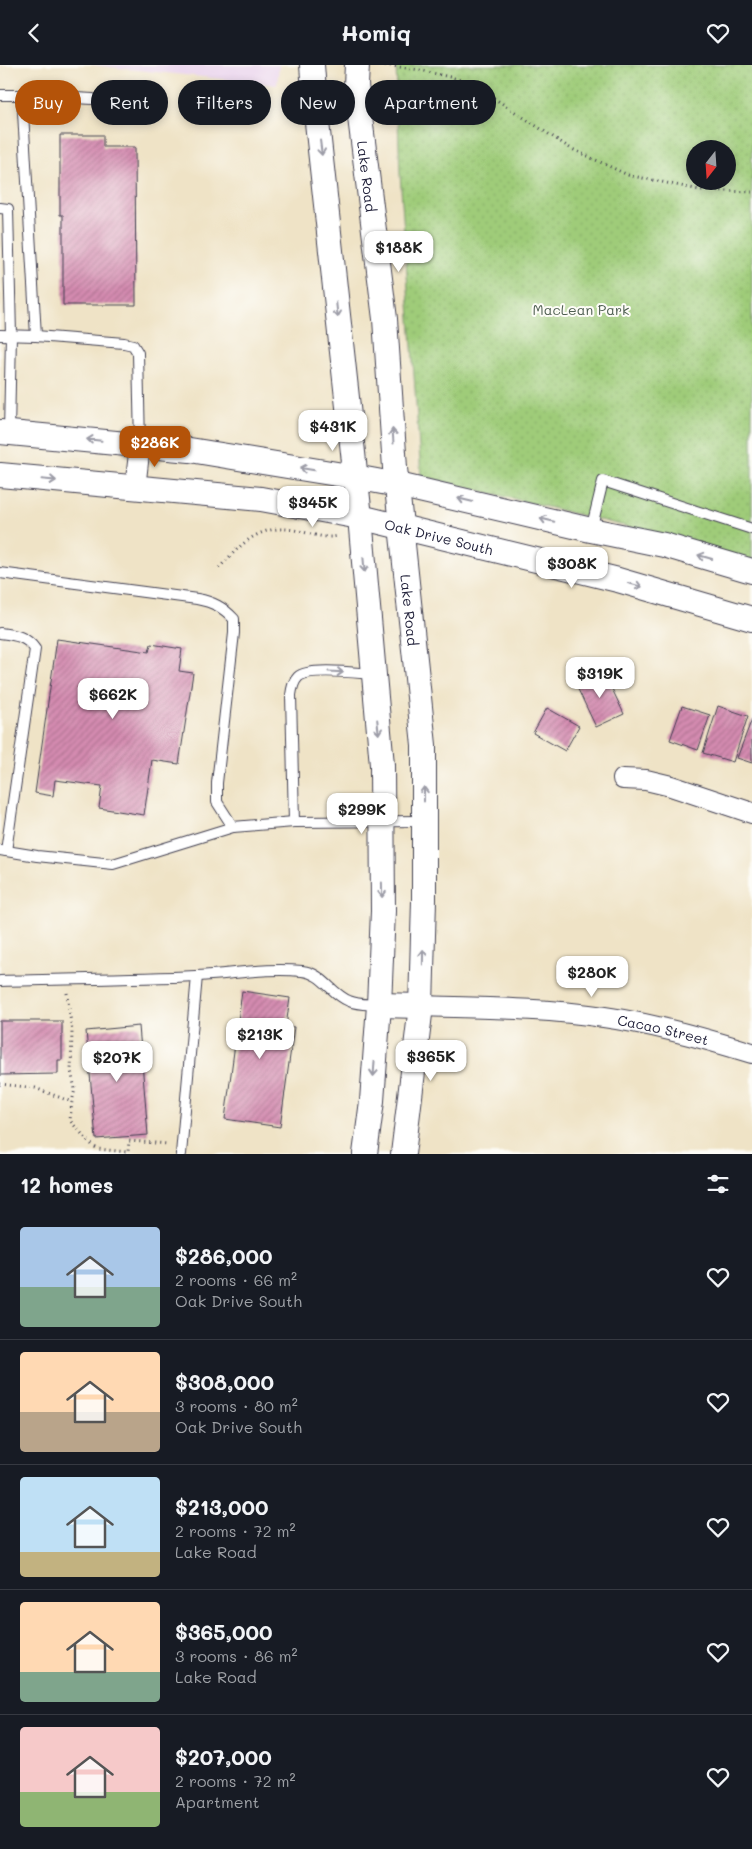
<!DOCTYPE html>
<html lang="en">
<head>
<meta charset="utf-8">
<style>
  body { margin:0; font-family:Mali,sans-serif; background:#242831; color:#f1f3f6; height:100vh; display:flex; flex-direction:column; font-size:19px; white-space:nowrap }
  * { box-sizing:border-box; margin:0 }
  p { font-size:16px; color:#9ea1a6 }
  .icon { flex:none; width:28px; height:28px; fill:none; stroke:currentColor; stroke-width:2; stroke-linecap:round; stroke-linejoin:round }
  .map { position:relative; height:1089px; overflow:hidden }
  .details { display:flex; flex-direction:column; background:#171b24; flex:1 }
  .details>* { flex:none }
  .top-card { position:absolute; left:15px; top:15px; width:500px; height:45px; display:flex; gap:10px }
  .needle { width:32px; rotate:197deg }
  .fabs { position:absolute; left:686px; top:75px; display:grid; gap:10px }
  .fabs a { display:grid; place-items:center; width:50px; height:50px; border-radius:50%; background:#171b24; box-shadow:0 2px 8px #0003; font-size:25px }
  .price { position:absolute; translate:-50% -42px; padding:0 11px; border-radius:10px; background:#fff; color:#222; font-size:16px; line-height:32px; filter:drop-shadow(0 1px 2px #0008) }
  .price::after { content:''; position:absolute; left:50%; top:30px; width:15px; height:11px; margin-left:-8px; background:inherit; clip-path:polygon(0 0,100% 0,50% 100%) }
  .price.selected { background:#b45309; color:#fff }
  ul { padding:0; list-style:none }
  li { display:flex; align-items:center; gap:15px; height:125px; padding:0 20px }
  li+li { border-top:1px solid #363941 }
  li span { display:grid; place-items:center; flex:none; width:140px; height:100px; border-radius:5px; color:#555 }
  li>.icon { margin-inline-start:auto }
  span .icon { width:60px; height:60px; fill:#fffc; stroke-width:1 }
  li b { font-size:21px }
  h2 { display:flex; justify-content:space-between; align-items:center; height:60px; padding:0 20px; font-size:21px }
  .chip { padding:0 18px; border-radius:22px; background:#171b24; box-shadow:0 2px 8px #0003; font-size:18px; line-height:45px }
  .chip.selected { background:#b45309; color:#fff }
  header { display:flex; justify-content:space-between; align-items:center; height:65px; padding:0 20px; background:#171b24; font-size:22px; font-weight:700 }
  .map>svg:first-child { display:block }
  .built { fill:#e9d2ed }
  .park { fill:url(#park-dots); stroke:#60775a; fill-rule:evenodd }
  .building { fill:url(#building-hatch) }
  .lines { fill:none; stroke-linecap:round; stroke-linejoin:round }
  .service-casing { stroke:#413f50; stroke-width:12 }
  .minor-casing { stroke:#413f50; stroke-width:22 }
  .tertiary-casing { stroke:#413f50; stroke-width:26 }
  .path { stroke:#413f50; stroke-width:3; stroke-dasharray:1 4; stroke-linecap:butt }
  .service { stroke:#fff; stroke-width:10 }
  .minor { stroke:#fff; stroke-width:20 }
  .tertiary { stroke:#fff; stroke-width:24 }
  .oneway { stroke:#9c9ca7 }
  .labels { text-anchor:middle; dominant-baseline:central; stroke-width:4; stroke-linejoin:round; paint-order:stroke }
  .street-label { font-size:14px; fill:#22223b; stroke:#fdfcf7 }
  .park-label { font-size:14px; fill:#4e5e51; stroke:#fdfcf7 }
</style>
</head>
<body>
<header><svg class="icon" aria-label="back" viewBox="0 0 24 24"><path d="M15 5l-7 7 7 7"/></svg>Homiq<svg class="icon" aria-label="heart" viewBox="0 0 24 24"><path d="M12 20l-8-8c-3-5 5-10 8-4 3-6 11-1 8 4z"/></svg></header>
<div class="map">
<svg width="752" height="1089" viewBox="0 0 752 1089">
  <defs>
    <pattern id="park-dots" width="8" height="8" patternUnits="userSpaceOnUse" patternTransform="scale(1.25)"><rect width="8" height="8" fill="#9fcc79"/><path d="M2 2h.1M6 6h.1" fill="none" stroke="#89af6a" stroke-width="1.8" stroke-linecap="round"/></pattern>
    <pattern id="building-hatch" width="6" height="6" patternUnits="userSpaceOnUse" patternTransform="scale(1.25)"><rect width="6" height="6" fill="#d48bb0"/><path d="M-1 1l2-2M0 6l6-6M5 7l2-2" fill="none" stroke="#ac7190"/></pattern>
  </defs>
  <rect width="100%" height="100%" fill="#fdfcf7"/>
  <filter id="ink" filterUnits="userSpaceOnUse"><feTurbulence type="fractalNoise" baseFrequency=".02" numOctaves="2"/><feDisplacementMap in="SourceGraphic" scale="10" xChannelSelector="R" yChannelSelector="G"/><feConvolveMatrix kernelMatrix="1 2 1 2 8 2 1 2 1" color-interpolation-filters="sRGB"/></filter>
  <filter id="wash" filterUnits="userSpaceOnUse"><feTurbulence type="fractalNoise" baseFrequency=".0096" numOctaves="4" result="noise"/><feDisplacementMap in="SourceGraphic" scale="20" xChannelSelector="R" yChannelSelector="G"/><feGaussianBlur stdDeviation="1.12" result="paint"/><feColorMatrix in="noise" values="0 0 0 0 0 0 0 0 0 0 0 0 0 0 0 0 0 1.4 0 .05"/><feComposite in="paint" operator="in"/></filter>
  <g filter="url(#wash)">
    <rect width="100%" height="100%" fill="#efe3c6"/>
    <polygon class="built" points="91,0 279,0 277,20"/>
    <path class="park" d="M396 0H752V501L649 467 421 411 400 109ZM695 84H728V116H695Z"/>
    <g id="blocks">
      <g class="building">
        <polygon points="60,70 103,70 103,82 135,82 136,240 63,240 63,150 60,150"/>
        <polygon points="57,574 149,587 151,579 182,584 179,606 193,608 179,699 152,695 144,750 99,743 102,721 55,715 53,731 35,728"/>
        <polygon points="603,605 624,649 596,662 575,618"/>
        <polygon points="682,641 710,650 698,685 670,675"/>
        <polygon points="718,641 748,651 733,697 703,688"/>
        <polygon points="547,643 579,661 565,686 533,668"/>
        <polygon points="752,654 752,698 737,693"/>
        <polygon points="242,926 290,933 286,961 294,962 280,1062 225,1054"/>
        <polygon points="0,956 62,956 62,995 58,995 58,1009 0,1010"/>
        <polygon points="139,961 148,1070 96,1074 86,966"/>
      </g>
    </g>
  </g>
  <g filter="url(#ink)">
    <use href="#blocks" fill-opacity="0" stroke="#413f50" stroke-width="1"/>
    <g class="lines">
      <g class="service-casing">
        <g id="service">
          <polyline points="0,30 22,30 36,271 0,270"/>
          <polyline points="22,30 93,34"/>
          <polyline points="0,143 8,144 11,270 9,367"/>
          <polyline points="36,271 124,278 133,280 138,288 140,380"/>
          <polyline points="591,465 603,416 752,464"/>
          <path d="M0 508 197 534C213 537 223 542 234 554V568L217 718V737L233 762"/>
          <path d="M0 568C15 570 26 571 35 584L6 786"/>
          <path d="M294 757 291 630C292 623 293 617 298 612 308 602 357 608 372 609"/>
          <polyline points="0,785 37,791 113,799 233,762 294,757 424,756"/>
          <path d="M0 916C65 914 130 914 195 911 230 910 266 902 302 906 323 908 331 929 349 936 358 940 369 939 379 940"/>
          <polyline points="181,1089 197,911"/>
        </g>
      </g>
      <g class="minor-casing">
        <g id="minor">
          <polyline points="135,423 140,380"/>
          <polyline points="623,714 646,715 671,721 752,748"/>
          <path id="s1" d="M421 941C482 943 544 943 604 952 654 959 704 973 752 988"/>
        </g>
      </g>
      <g class="tertiary-casing">
        <g id="tertiary">
          <polyline points="312,0 315,39 360,452 382,700 383,846 379,940 372,1036 365,1089"/>
          <path id="s2" d="M357 0 356 20 385 254 395 403 424 680V835L421 941 403 1089"/>
          <polyline points="0,367 190,385 355,412 398,420 591,465 664,480 752,506"/>
          <path id="s3" d="M0 410 261 434 360 452 618 515 752 554"/>
          <polyline points="379,940 421,941"/>
        </g>
      </g>
      <g class="path">
        <polyline points="385,0 420,5 458,14 486,28 570,83 628,110 700,125 752,127"/>
        <path d="M219 503C242 478 261 457 299 466 312 469 325 474 338 471"/>
        <polyline points="67,928 72,966 71,1006 75,1024 72,1037"/>
        <polyline points="0,1019 35,1023 72,1037 70,1055 72,1058 93,1081 98,1084 128,1087 129,1076 169,1079"/>
      </g>
      <use href="#service" class="service"/>
      <use href="#minor" class="minor"/>
      <use href="#tertiary" class="tertiary"/>
    </g>
    <defs><path id="oneway-shaft" d="M-6 0H5M1.5-3L5.5 0L1.5 3" fill="none" stroke-width="1.6" stroke-linecap="round" stroke-linejoin="round" transform="scale(1.25)"/></defs>
    <g class="oneway">
      <use href="#oneway-shaft" transform="translate(321 83) rotate(83)"/>
      <use href="#oneway-shaft" transform="translate(337 245) rotate(84)"/>
      <use href="#oneway-shaft" transform="translate(393 371) rotate(-94)"/>
      <use href="#oneway-shaft" transform="translate(94 375) rotate(-174)"/>
      <use href="#oneway-shaft" transform="translate(307 404) rotate(-171)"/>
      <use href="#oneway-shaft" transform="translate(49 415) rotate(5)"/>
      <use href="#oneway-shaft" transform="translate(465 435) rotate(-167)"/>
      <use href="#oneway-shaft" transform="translate(547 455) rotate(-167)"/>
      <use href="#oneway-shaft" transform="translate(705 492) rotate(-164)"/>
      <use href="#oneway-shaft" transform="translate(364 500) rotate(85)"/>
      <use href="#oneway-shaft" transform="translate(635 520) rotate(15)"/>
      <use href="#oneway-shaft" transform="translate(336 607) rotate(3)"/>
      <use href="#oneway-shaft" transform="translate(378 662) rotate(84)"/>
      <use href="#oneway-shaft" transform="translate(424 729) rotate(-90)"/>
      <use href="#oneway-shaft" transform="translate(382 825) rotate(89)"/>
      <use href="#oneway-shaft" transform="translate(423 892) rotate(-89)"/>
      <use href="#oneway-shaft" transform="translate(374 1004) rotate(94)"/>
    </g>
  </g>
  <g class="labels">
    <g class="street-label">
      <text stroke="none"><textPath href="#s2" startOffset="112">Lake Road</textPath></text>
      <text stroke="none"><textPath href="#s3" startOffset="444">Oak Drive South</textPath></text>
      <text stroke="none"><textPath href="#s2" startOffset="548">Lake Road</textPath></text>
      <text stroke="none"><textPath href="#s1" startOffset="244">Cacao Street</textPath></text>
    </g>
    <g class="park-label">
      <text x="581" y="244">MacLean Park</text>
    </g>
  </g>
</svg>
<div class="fabs">
<a><svg class="needle" viewBox="-14 -14 28 28"><path d="M0-13l5 13h-10z" fill="#e53935"/><path d="M0 13l5-13h-10z" fill="#9ea1a6"/></svg></a>
</div>
<b class="price" style="left:399px;top:208px">$188K</b>
<b class="price" style="left:333px;top:387px">$431K</b>
<b class="price selected" style="left:155px;top:403px">$286K</b>
<b class="price" style="left:313px;top:463px">$345K</b>
<b class="price" style="left:572px;top:524px">$308K</b>
<b class="price" style="left:600px;top:634px">$319K</b>
<b class="price" style="left:113px;top:655px">$662K</b>
<b class="price" style="left:362px;top:770px">$299K</b>
<b class="price" style="left:592px;top:933px">$280K</b>
<b class="price" style="left:260px;top:995px">$213K</b>
<b class="price" style="left:431px;top:1017px">$365K</b>
<b class="price" style="left:117px;top:1018px">$207K</b>
<div class="top-card">
<a class="chip selected">Buy</a>
<a class="chip">Rent</a>
<a class="chip">Filters</a>
<a class="chip">New</a>
<a class="chip">Apartment</a>
</div>
</div>
<section class="details">
<h2>12 homes<svg class="icon" aria-label="filters" viewBox="0 0 24 24"><path d="M4 7h16M4 17h16"/><circle cx="9" cy="7" r="2"/><circle cx="15" cy="17" r="2"/></svg></h2>
<ul>
<li><span style="background:linear-gradient(#a9c7e8 60%,#7fa58c 0)"><svg class="icon" aria-label="home" viewBox="0 0 24 24"><path d="M3 11l9-7 9 7M6 9v11h12V9"/></svg></span><div><b>$286,000</b><p>2 rooms · 66 m²</p><p>Oak Drive South</p></div><svg class="icon" aria-label="heart" viewBox="0 0 24 24"><path d="M12 20l-8-8c-3-5 5-10 8-4 3-6 11-1 8 4z"/></svg></li>
<li><span style="background:linear-gradient(#ffd9b3 60%,#b9a48a 0)"><svg class="icon" aria-label="home" viewBox="0 0 24 24"><path d="M3 11l9-7 9 7M6 9v11h12V9"/></svg></span><div><b>$308,000</b><p>3 rooms · 80 m²</p><p>Oak Drive South</p></div><svg class="icon" aria-label="heart" viewBox="0 0 24 24"><path d="M12 20l-8-8c-3-5 5-10 8-4 3-6 11-1 8 4z"/></svg></li>
<li><span style="background:linear-gradient(#bfe0f5 75%,#c2b280 0)"><svg class="icon" aria-label="home" viewBox="0 0 24 24"><path d="M3 11l9-7 9 7M6 9v11h12V9"/></svg></span><div><b>$213,000</b><p>2 rooms · 72 m²</p><p>Lake Road</p></div><svg class="icon" aria-label="heart" viewBox="0 0 24 24"><path d="M12 20l-8-8c-3-5 5-10 8-4 3-6 11-1 8 4z"/></svg></li>
<li><span style="background:linear-gradient(#ffd9b3 70%,#7fa58c 0)"><svg class="icon" aria-label="home" viewBox="0 0 24 24"><path d="M3 11l9-7 9 7M6 9v11h12V9"/></svg></span><div><b>$365,000</b><p>3 rooms · 86 m²</p><p>Lake Road</p></div><svg class="icon" aria-label="heart" viewBox="0 0 24 24"><path d="M12 20l-8-8c-3-5 5-10 8-4 3-6 11-1 8 4z"/></svg></li>
<li><span style="background:linear-gradient(#f6c9c9 65%,#8fb573 0)"><svg class="icon" aria-label="home" viewBox="0 0 24 24"><path d="M3 11l9-7 9 7M6 9v11h12V9"/></svg></span><div><b>$207,000</b><p>2 rooms · 72 m²</p><p>Apartment</p></div><svg class="icon" aria-label="heart" viewBox="0 0 24 24"><path d="M12 20l-8-8c-3-5 5-10 8-4 3-6 11-1 8 4z"/></svg></li>
</ul>
</section>
</body>
</html>
